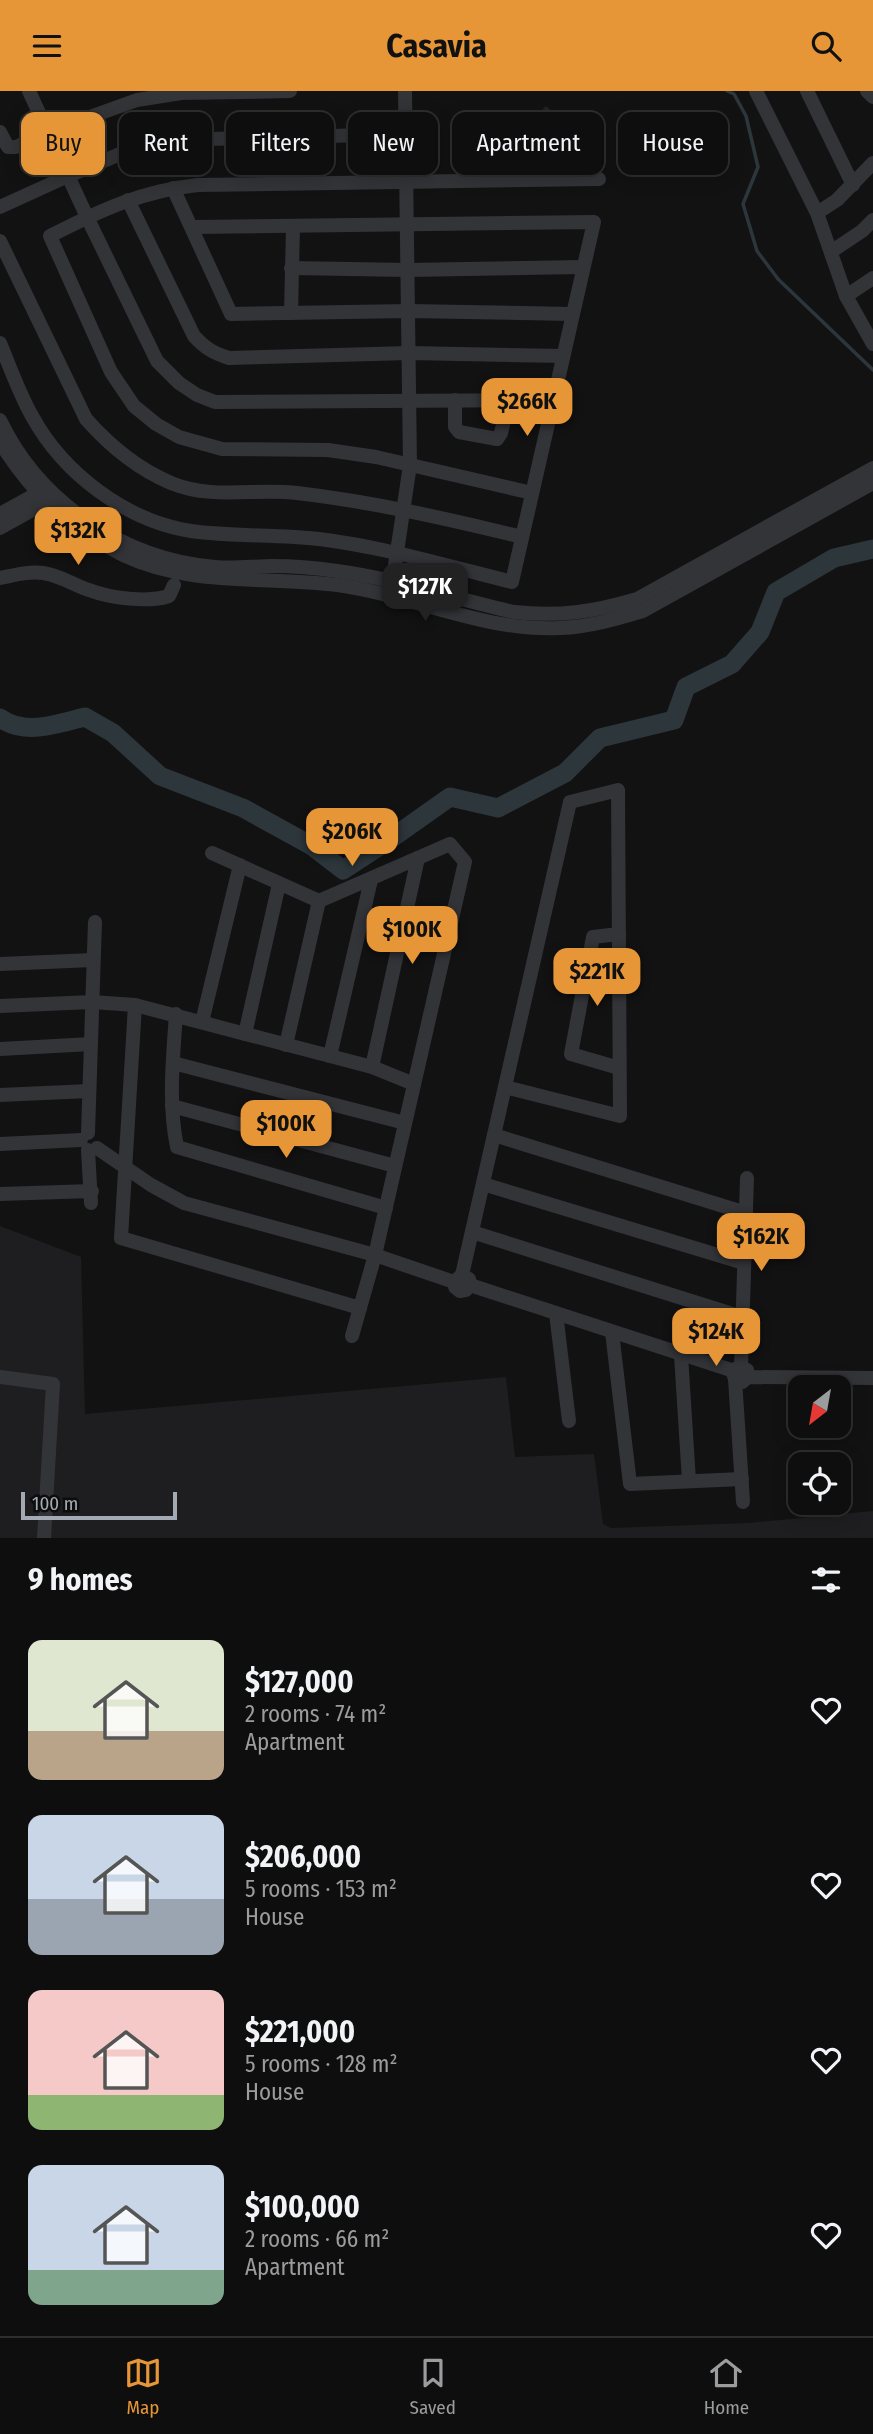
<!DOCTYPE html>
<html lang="en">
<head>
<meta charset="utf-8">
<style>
  body { margin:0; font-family:"Fira Sans Condensed",sans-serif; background:#1c1c1c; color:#f1f3f6; height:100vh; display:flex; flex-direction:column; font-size:26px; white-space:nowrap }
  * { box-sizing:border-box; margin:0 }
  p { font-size:23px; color:#9b9c9e }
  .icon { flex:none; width:38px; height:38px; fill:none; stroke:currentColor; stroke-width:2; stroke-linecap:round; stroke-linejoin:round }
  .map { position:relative; height:1447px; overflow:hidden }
  .sheet { display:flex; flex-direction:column; background:#0e0e0e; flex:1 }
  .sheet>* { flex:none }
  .guide { position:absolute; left:21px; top:21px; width:831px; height:63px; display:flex; gap:14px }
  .needle { width:46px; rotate:211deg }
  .controls { position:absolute; left:788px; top:1284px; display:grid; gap:14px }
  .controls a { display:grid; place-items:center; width:63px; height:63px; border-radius:14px; background:#0e0e0e; box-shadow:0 4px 18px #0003,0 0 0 2px #2e2e2e; font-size:35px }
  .scale { position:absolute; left:21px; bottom:18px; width:156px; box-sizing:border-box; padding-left:7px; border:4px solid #a4aab3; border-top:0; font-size:19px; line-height:24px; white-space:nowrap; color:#a4aab3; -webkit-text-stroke:5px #0d0d0e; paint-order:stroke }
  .price { position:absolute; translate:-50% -60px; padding:0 16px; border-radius:14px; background:#e69637; color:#111; font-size:23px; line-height:46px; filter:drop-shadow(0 2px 4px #0008) }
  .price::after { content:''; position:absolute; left:50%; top:42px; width:21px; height:16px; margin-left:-10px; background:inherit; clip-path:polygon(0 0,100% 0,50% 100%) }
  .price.current { background:#222; color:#fff }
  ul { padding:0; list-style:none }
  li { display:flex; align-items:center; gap:21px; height:175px; padding:0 28px }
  li span { display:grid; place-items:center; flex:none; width:196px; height:140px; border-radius:14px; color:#555 }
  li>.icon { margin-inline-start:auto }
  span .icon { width:84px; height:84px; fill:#fffc; stroke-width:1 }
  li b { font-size:30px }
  h2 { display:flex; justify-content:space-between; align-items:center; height:84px; padding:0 28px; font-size:30px }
  .pill { padding:0 24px; border-radius:14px; background:#0e0e0e; box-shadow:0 4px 18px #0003,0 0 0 2px #2e2e2e; font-size:24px; line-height:63px }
  .pill.current { background:#e69637; color:#111 }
  header { display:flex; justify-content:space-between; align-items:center; height:91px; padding:0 28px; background:#e69637; color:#111; font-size:32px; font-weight:700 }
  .menu { display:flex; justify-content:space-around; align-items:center; height:98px; border-top:2px solid #2e2e2e; background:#0e0e0e; font-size:19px; color:#9b9c9e }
  .menu a { display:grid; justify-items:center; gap:4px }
  .menu .current { color:#e69637 }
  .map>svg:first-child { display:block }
  .built { fill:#1e1e20 }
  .green { fill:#1e261e }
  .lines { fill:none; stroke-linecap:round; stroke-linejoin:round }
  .stream { stroke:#2c363b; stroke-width:3.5 }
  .river { stroke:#2c363b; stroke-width:19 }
  .minor { stroke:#333438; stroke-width:14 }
</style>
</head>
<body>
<header><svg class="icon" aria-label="menu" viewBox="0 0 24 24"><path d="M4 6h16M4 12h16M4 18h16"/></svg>Casavia<svg class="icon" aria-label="search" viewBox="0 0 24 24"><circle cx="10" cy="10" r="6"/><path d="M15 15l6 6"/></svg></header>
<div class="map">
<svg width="873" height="1447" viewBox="0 0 873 1447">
  <rect width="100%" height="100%" fill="#121213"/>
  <polygon class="built" points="0,1135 81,1166 85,1323 506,1286 515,1366 594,1363 603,1433 611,1437 748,1432 873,1420 873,1447 0,1447"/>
  <polygon class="green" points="546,15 566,34 532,69 512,49"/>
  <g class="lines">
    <polyline class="stream" points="727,0 734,3 746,25 758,76 743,113 757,160 778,188 873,279"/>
    <path class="river" d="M0 627C26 645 56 633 85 626L113 642 160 685 243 717 312 755 343 779 392 747 450 706 498 717 565 682 600 647 674 629 686 596 732 573 760 541 776 501 834 467 873 458"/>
    <g class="minor">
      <polyline points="29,0 87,126 157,270 179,292 197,304 215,311 553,309"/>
      <polyline points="756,0 817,122 846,205 873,253"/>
      <polyline points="807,0 853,94"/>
      <polyline points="867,0 873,6"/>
      <polyline points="0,41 8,56 16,56 48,41 137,9 181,2 290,0"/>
      <polyline points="173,97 231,223 409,220 572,223"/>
      <path d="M128 109 194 245C205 257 213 262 229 267L409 262 563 265"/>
      <polyline points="0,116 68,85 127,60 172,49 405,43"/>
      <polyline points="817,122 837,109 873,72"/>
      <path d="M0 150 86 328C109 354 138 378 171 392 212 409 255 397 297 402 374 411 448 428 522 446"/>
      <polyline points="832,160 862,140 873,129"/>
      <polyline points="291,177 408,179 583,176"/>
      <polyline points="846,205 873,187"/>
      <polyline points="291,222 293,136"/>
      <path d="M0 252C10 276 19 302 32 325 63 382 126 430 191 440 233 446 277 443 319 448 384 456 448 475 512 491L594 131 192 136"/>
      <polyline points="455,309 455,336 459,341 497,348 501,342 509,309"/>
      <path d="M0 329C39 411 124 469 215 476 234 478 254 475 273 475 295 475 316 477 337 480 397 488 455 508 514 521 559 526 593 521 637 508L873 377"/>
      <path d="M0 351C32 402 68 437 123 464 190 496 266 485 337 494 412 504 484 541 560 537 589 536 616 528 643 520L873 392"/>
      <path d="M532 402 376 366 328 359 222 358 179 346 156 333 134 315 111 281 50 145C101 119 141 100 198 94L599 88"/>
      <polyline points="0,423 45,398"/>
      <polyline points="0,437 54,407"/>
      <path d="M0 487C15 484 28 480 43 482 59 484 74 494 89 499 110 507 148 512 169 505L174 494"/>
      <polyline points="391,501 410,374 405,0"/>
      <polyline points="212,762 319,810 450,753 465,771 375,1164 352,1245"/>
      <polyline points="619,843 593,846 571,963 619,977"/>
      <polyline points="0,873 93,869"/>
      <polyline points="135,914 121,1147 360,1217"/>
      <polyline points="0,915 92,911 135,914 372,976 414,993"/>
      <path d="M176 923C173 967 168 1012 177 1056L386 1117"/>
      <polyline points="202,931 240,774"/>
      <polyline points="245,943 279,793"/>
      <polyline points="286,954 319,810"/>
      <polyline points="0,958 91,953"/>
      <polyline points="330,965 371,789"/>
      <polyline points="173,972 405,1032"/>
      <polyline points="372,976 418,767"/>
      <polyline points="0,1004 89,1000"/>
      <polyline points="172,1015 395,1075"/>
      <polyline points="88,1042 95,831"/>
      <polyline points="494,1044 746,1122"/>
      <polyline points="0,1053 81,1049"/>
      <polyline points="97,1057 151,1094 184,1112 375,1164 454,1191"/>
      <polyline points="88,1059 91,1112"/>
      <polyline points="483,1093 744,1172"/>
      <polyline points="0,1103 92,1100"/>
      <polyline points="472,1141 742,1226"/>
      <polyline points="462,1184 570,711 618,699 620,1025 505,996"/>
      <polyline points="470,1194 466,1199 460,1200 455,1196 454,1191 462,1184 469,1188 470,1194 734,1280"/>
      <polyline points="556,1222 569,1330"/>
      <polyline points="612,1241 630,1393 742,1388"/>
      <polyline points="681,1264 689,1390"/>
      <polyline points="741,1276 747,1087"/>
      <polyline points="0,1286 53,1293 44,1447"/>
      <polyline points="748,1286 747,1279 741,1276 735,1278 733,1282 735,1288 742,1291 748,1286 873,1287"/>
      <polyline points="735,1288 743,1411"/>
    </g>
  </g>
</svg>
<div class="controls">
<a><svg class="needle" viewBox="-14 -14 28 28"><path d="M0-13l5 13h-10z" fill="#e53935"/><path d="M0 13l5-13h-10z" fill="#9b9c9e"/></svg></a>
<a><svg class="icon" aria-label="locate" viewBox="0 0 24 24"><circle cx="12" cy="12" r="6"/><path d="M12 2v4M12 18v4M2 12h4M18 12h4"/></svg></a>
</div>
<div class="scale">100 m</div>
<b class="price" style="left:527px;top:347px">$266K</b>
<b class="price" style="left:78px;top:476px">$132K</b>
<b class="price current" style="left:425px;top:532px">$127K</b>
<b class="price" style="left:352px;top:777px">$206K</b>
<b class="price" style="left:412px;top:875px">$100K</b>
<b class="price" style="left:597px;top:917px">$221K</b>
<b class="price" style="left:286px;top:1069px">$100K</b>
<b class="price" style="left:761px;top:1182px">$162K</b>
<b class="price" style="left:716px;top:1277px">$124K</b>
<div class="guide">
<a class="pill current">Buy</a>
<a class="pill">Rent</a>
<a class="pill">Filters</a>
<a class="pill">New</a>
<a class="pill">Apartment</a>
<a class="pill">House</a>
</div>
</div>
<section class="sheet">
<h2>9 homes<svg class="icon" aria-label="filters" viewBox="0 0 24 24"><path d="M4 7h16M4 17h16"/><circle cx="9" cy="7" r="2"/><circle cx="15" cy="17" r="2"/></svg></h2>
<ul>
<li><span style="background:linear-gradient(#dfe7d0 65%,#b9a48a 0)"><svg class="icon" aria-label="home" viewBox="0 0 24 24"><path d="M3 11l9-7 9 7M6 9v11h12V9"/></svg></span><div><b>$127,000</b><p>2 rooms · 74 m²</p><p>Apartment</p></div><svg class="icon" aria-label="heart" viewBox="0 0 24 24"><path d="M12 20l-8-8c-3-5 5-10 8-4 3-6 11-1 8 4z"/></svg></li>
<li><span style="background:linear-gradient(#c9d6e8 60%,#9aa5b1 0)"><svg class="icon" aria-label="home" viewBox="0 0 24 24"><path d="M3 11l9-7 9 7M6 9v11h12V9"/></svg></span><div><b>$206,000</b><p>5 rooms · 153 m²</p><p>House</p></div><svg class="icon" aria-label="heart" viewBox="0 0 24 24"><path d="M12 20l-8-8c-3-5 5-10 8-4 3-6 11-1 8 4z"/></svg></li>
<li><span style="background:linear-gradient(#f6c9c9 75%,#8fb573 0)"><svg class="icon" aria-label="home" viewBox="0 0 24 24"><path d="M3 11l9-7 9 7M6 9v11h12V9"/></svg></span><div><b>$221,000</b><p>5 rooms · 128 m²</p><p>House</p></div><svg class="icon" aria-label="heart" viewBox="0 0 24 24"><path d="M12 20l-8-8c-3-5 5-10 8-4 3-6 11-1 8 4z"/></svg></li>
<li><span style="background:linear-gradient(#c9d6e8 75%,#7fa58c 0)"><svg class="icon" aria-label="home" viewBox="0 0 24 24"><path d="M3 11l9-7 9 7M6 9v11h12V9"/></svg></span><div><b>$100,000</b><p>2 rooms · 66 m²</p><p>Apartment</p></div><svg class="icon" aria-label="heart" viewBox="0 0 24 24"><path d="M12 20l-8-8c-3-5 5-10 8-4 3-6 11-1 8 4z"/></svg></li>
</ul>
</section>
<nav class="menu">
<a class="current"><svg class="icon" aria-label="map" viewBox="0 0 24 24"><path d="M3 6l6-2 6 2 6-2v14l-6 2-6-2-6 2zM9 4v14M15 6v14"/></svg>Map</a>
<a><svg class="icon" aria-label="saved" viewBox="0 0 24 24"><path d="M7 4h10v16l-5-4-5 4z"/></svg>Saved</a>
<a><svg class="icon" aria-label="home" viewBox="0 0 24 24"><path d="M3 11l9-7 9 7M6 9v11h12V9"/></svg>Home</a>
</nav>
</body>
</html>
